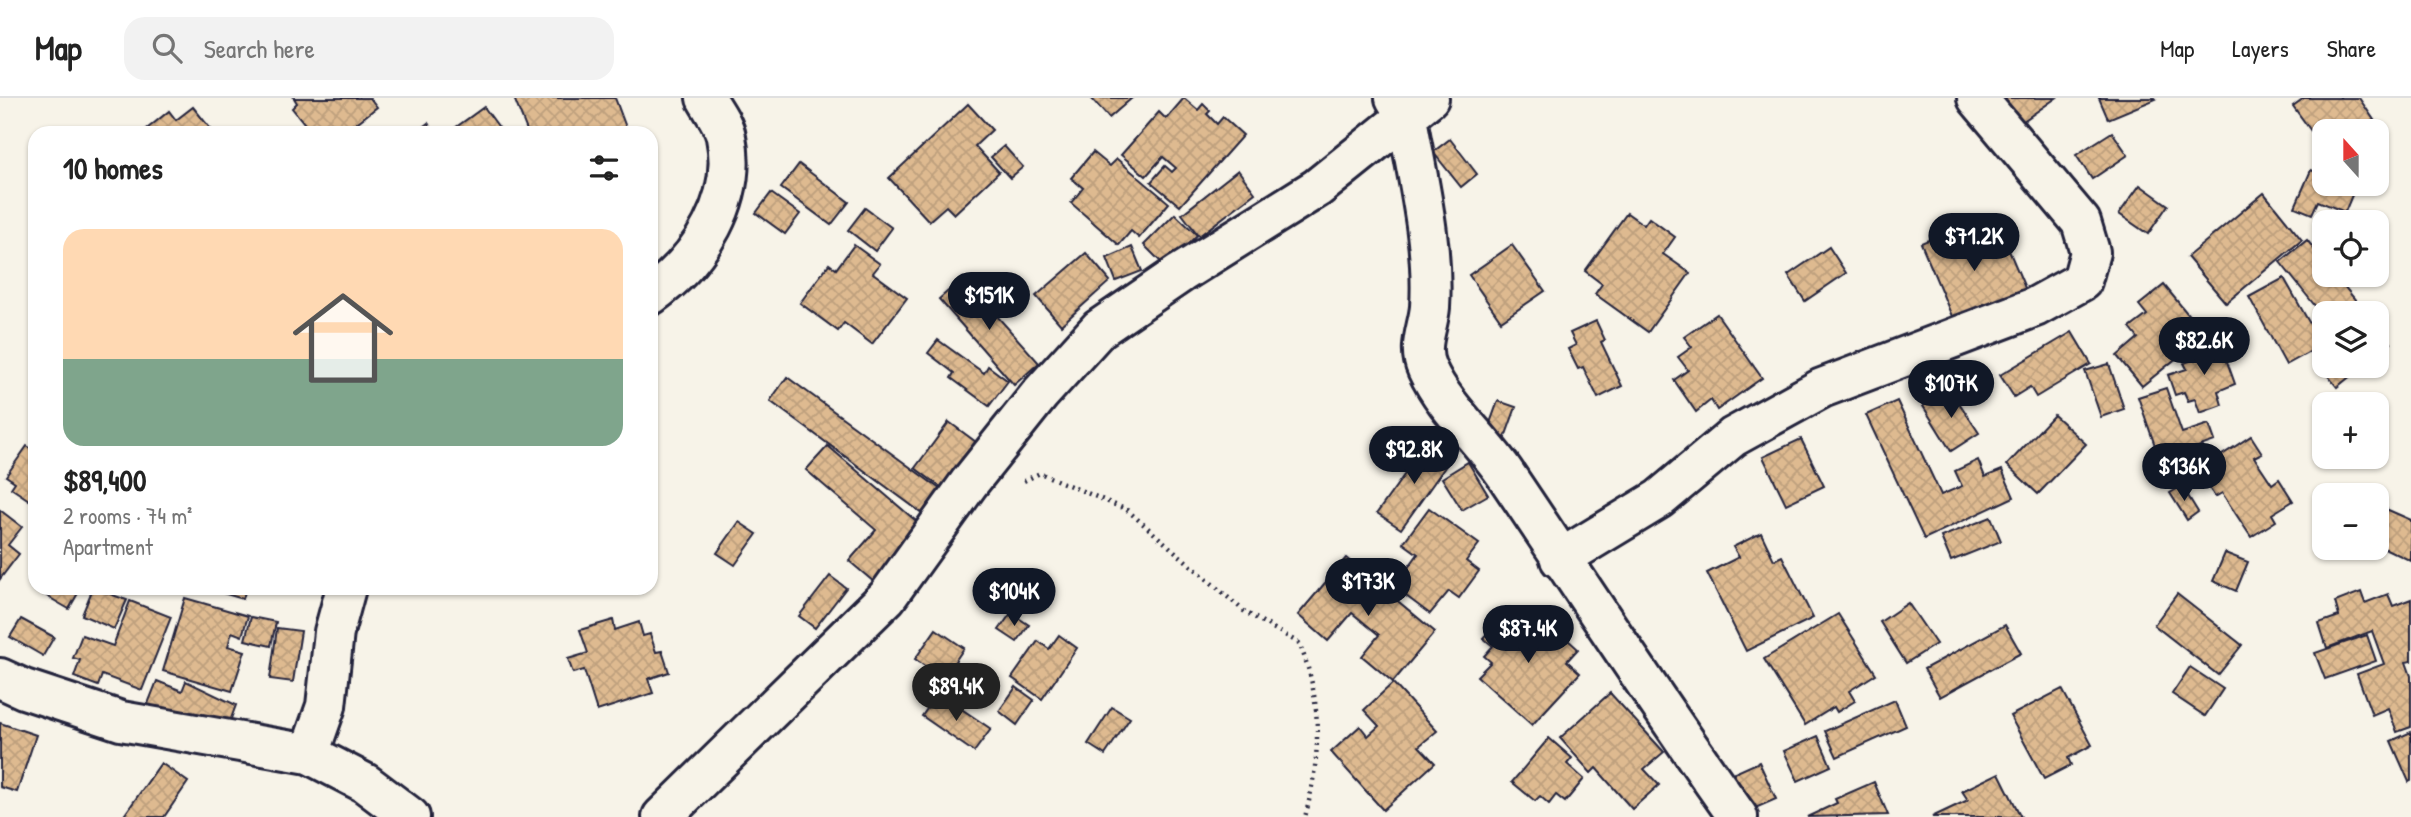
<!DOCTYPE html>
<html lang="en">
<head>
<meta charset="utf-8">
<style>
  body { margin:0; font-family:"Patrick Hand",sans-serif; background:#f2f2f2; color:#222; height:100vh; display:flex; flex-direction:column; font-size:26px; white-space:nowrap }
  * { box-sizing:border-box; margin:0 }
  p { font-size:23px; color:#767676 }
  .icon { flex:none; width:38px; height:38px; fill:none; stroke:currentColor; stroke-width:2; stroke-linecap:round; stroke-linejoin:round }
  .map { position:relative; flex:1; overflow:hidden }
  .drawer { position:absolute; left:28px; top:28px; width:630px; height:469px; display:flex; flex-direction:column; background:#fff; border-radius:21px; box-shadow:0 2px 5px #0004 }
  .drawer>* { flex:none }
  .needle { width:46px; rotate:339deg }
  .buttons { position:absolute; left:2312px; top:21px; display:grid; gap:14px }
  .buttons a { display:grid; place-items:center; width:77px; height:77px; border-radius:14px; background:#fff; box-shadow:0 2px 5px #0004; font-size:35px }
  .price { position:absolute; translate:-50% -60px; padding:0 16px; border-radius:24px; background:#111827; color:#fff; font-size:23px; line-height:46px; filter:drop-shadow(0 2px 4px #0008) }
  .price::after { content:''; position:absolute; left:50%; top:42px; width:21px; height:16px; margin-left:-10px; background:inherit; clip-path:polygon(0 0,100% 0,50% 100%) }
  .price.on { background:#222; color:#fff }
  ul { padding:0; list-style:none }
  li { display:grid; align-content:center; gap:14px; height:371px; padding:0 35px }
  li+li { border-top:2px solid #e0e0e0 }
  li span { display:grid; place-items:center; height:217px; border-radius:21px; color:#555 }
  li>.icon { margin-inline-start:auto }
  span .icon { width:126px; height:126px; fill:#fffc; stroke-width:1 }
  li b { font-size:30px }
  h2 { display:flex; justify-content:space-between; align-items:center; height:84px; padding:0 35px; font-size:30px }
  header { display:flex; align-items:center; gap:42px; box-sizing:border-box; height:98px; padding:0 35px; background:#fff; border-bottom:2px solid #e0e0e0 }
  header strong { font-size:33px }
  nav { display:flex; gap:38px; margin-inline-start:auto; font-size:24px }
  .search { width:490px; height:63px; background:#f2f2f2; display:flex; align-items:center; gap:18px; box-sizing:border-box; padding:0 24px; border-radius:21px; color:#767676; font-size:26px }
  .map>svg:first-child { display:block }
  .building { fill:url(#building-cross-hatch); stroke:#22223b; stroke-width:2 }
  .lines { fill:none; stroke-linecap:round; stroke-linejoin:round }
  .street-casing { stroke:#22223b; stroke-width:44 }
  .path { stroke:#22223b; stroke-width:4.5; stroke-dasharray:2 5; stroke-linecap:butt }
  .street { stroke:#f7f3e8; stroke-width:38 }
</style>
</head>
<body>
<header>
<strong>Map</strong>
<div class="search"><svg class="icon" aria-label="search" viewBox="0 0 24 24"><circle cx="10" cy="10" r="6"/><path d="M15 15l6 6"/></svg>Search here</div>
<nav><a>Map</a><a>Layers</a><a>Share</a></nav>
</header>
<div class="map">
<svg width="2411" height="719" viewBox="0 0 2411 719">
  <defs>
    <pattern id="building-cross-hatch" width="8" height="8" patternUnits="userSpaceOnUse" patternTransform="scale(1.75)"><rect width="8" height="8" fill="#deba90"/><path d="M0 0l8 8M0 8l8-8" fill="none" stroke="#bea07d"/></pattern>
  </defs>
  <rect width="100%" height="100%" fill="#f7f3e8"/>
  <filter id="ink" filterUnits="userSpaceOnUse"><feTurbulence type="fractalNoise" baseFrequency=".0143" numOctaves="2"/><feDisplacementMap in="SourceGraphic" scale="14" xChannelSelector="R" yChannelSelector="G"/><feConvolveMatrix kernelMatrix="1 2 1 2 8 2 1 2 1" color-interpolation-filters="sRGB"/></filter>
  <g filter="url(#ink)">
    <g class="building">
      <polygon points="294,0 370,0 377,9 344,35 312,35 292,10 297,5"/>
      <polygon points="514,0 615,0 628,35 528,35"/>
      <polygon points="1091,0 1132,0 1109,20"/>
      <polygon points="1184,0 1198,12 1203,6 1210,13 1207,16 1217,26 1223,19 1243,37 1180,108 1151,84 1165,68 1172,74 1176,70 1163,59 1146,78 1121,57 1159,14 1166,21"/>
      <polygon points="2000,0 2056,0 2019,26"/>
      <polygon points="2099,0 2155,0 2156,1 2108,21"/>
      <polygon points="2304,0 2359,0 2374,22 2357,33 2324,33 2324,51 2293,8"/>
      <polygon points="968,6 992,32 975,48 999,74 954,116 946,108 929,123 889,80"/>
      <polygon points="193,9 214,35 142,35 169,13 176,22"/>
      <polygon points="484,9 503,35 448,35"/>
      <polygon points="428,25 435,35 415,35"/>
      <polygon points="2112,34 2128,57 2092,81 2076,57"/>
      <polygon points="1450,41 1477,76 1461,89 1433,54"/>
      <polygon points="1004,48 1023,69 1010,80 991,59"/>
      <polygon points="1093,54 1110,68 1117,61 1169,105 1139,140 1131,133 1119,147 1071,105 1083,90 1071,80"/>
      <polygon points="799,66 849,104 831,127 781,90"/>
      <polygon points="1238,72 1255,95 1199,138 1182,116"/>
      <polygon points="2311,72 2324,77 2324,86 2345,86 2355,90 2345,114 2318,103 2312,116 2295,109"/>
      <polygon points="2140,87 2168,107 2148,136 2119,116"/>
      <polygon points="771,95 800,116 785,136 756,115"/>
      <polygon points="2264,95 2302,142 2226,205 2187,159"/>
      <polygon points="865,110 892,130 875,153 848,132"/>
      <polygon points="1627,115 1644,127 1649,120 1675,139 1663,156 1690,175 1648,234 1595,196 1602,186 1585,173"/>
      <polygon points="1175,116 1197,137 1166,169 1144,147"/>
      <polygon points="1962,128 1967,142 1999,129 2028,197 1956,228 1921,145"/>
      <polygon points="2307,142 2324,163 2324,177 2335,177 2366,215 2324,215 2324,219 2280,164"/>
      <polygon points="854,147 880,166 873,175 907,200 872,246 844,225 838,233 800,205 829,166 836,171"/>
      <polygon points="1512,147 1545,193 1501,223 1469,177"/>
      <polygon points="1132,149 1142,173 1116,183 1107,160"/>
      <polygon points="1829,149 1846,175 1805,203 1788,177"/>
      <polygon points="1086,155 1110,183 1061,227 1036,198"/>
      <polygon points="963,180 1039,265 1014,287 939,201"/>
      <polygon points="2284,180 2322,247 2286,267 2249,199"/>
      <polygon points="2164,187 2205,237 2142,288 2117,258 2138,240 2130,230 2147,217 2139,207"/>
      <polygon points="1717,216 1762,280 1717,312 1711,302 1696,314 1674,282 1688,272 1678,259 1692,249 1684,239"/>
      <polygon points="1596,223 1605,242 1601,244 1622,288 1598,300 1583,269 1578,271 1568,251 1576,247 1570,235"/>
      <polygon points="2376,228 2391,245 2376,257"/>
      <polygon points="2072,234 2091,266 2036,299 2030,289 2014,299 2000,277"/>
      <polygon points="2219,241 2235,286 2218,293 2222,307 2200,315 2195,301 2188,303 2184,294 2175,297 2168,277 2187,271 2184,265 2202,259 2198,248"/>
      <polygon points="938,242 984,275 988,268 1008,283 989,308 951,280 954,275 928,255"/>
      <polygon points="2324,252 2324,268 2363,268 2337,289 2314,260"/>
      <polygon points="2109,266 2124,311 2101,319 2085,273"/>
      <polygon points="787,279 944,394 926,418 770,303"/>
      <polygon points="2166,290 2182,335 2209,326 2215,343 2160,362 2138,299"/>
      <polygon points="1950,291 1979,335 1951,353 1923,308"/>
      <polygon points="1498,303 1516,309 1503,345 1485,339"/>
      <polygon points="1897,303 1941,397 1962,388 1955,373 1978,362 1985,379 2002,372 2014,399 1924,441 1866,317"/>
      <polygon points="2054,317 2086,346 2038,396 2007,367"/>
      <polygon points="949,324 976,344 942,390 915,370"/>
      <polygon points="2251,338 2262,355 2254,359 2272,386 2279,381 2293,403 2272,416 2276,423 2251,439 2222,395 2215,399 2198,373"/>
      <polygon points="1801,341 1824,388 1786,406 1763,359"/>
      <polygon points="1427,345 1450,362 1401,431 1377,415"/>
      <polygon points="27,348 35,353 35,406 11,390 15,384 6,378"/>
      <polygon points="828,348 922,428 874,484 849,463 876,432 806,372"/>
      <polygon points="1468,364 1488,397 1462,412 1442,380"/>
      <polygon points="2182,388 2198,414 2187,422 2170,395"/>
      <polygon points="1429,410 1479,446 1466,463 1479,473 1459,500 1449,493 1430,516 1394,489 1418,456 1403,445"/>
      <polygon points="2386,411 2411,422 2411,463 2376,446 2376,430"/>
      <polygon points="0,412 22,429 8,447 19,456 0,481"/>
      <polygon points="1991,419 2001,443 1951,463 1941,439"/>
      <polygon points="739,424 757,436 735,467 717,455"/>
      <polygon points="1761,435 1774,462 1782,458 1813,520 1746,553 1707,475 1739,459 1733,449"/>
      <polygon points="2225,455 2248,464 2236,493 2213,483"/>
      <polygon points="1346,460 1435,534 1393,584 1362,558 1379,537 1352,515 1328,543 1298,517"/>
      <polygon points="830,478 846,490 815,530 799,518"/>
      <polygon points="35,482 35,490 81,490 69,511 31,489"/>
      <polygon points="93,490 127,502 114,531 82,517"/>
      <polygon points="206,490 246,490 243,501"/>
      <polygon points="2361,494 2365,505 2388,496 2393,508 2411,501 2411,563 2406,564 2411,578 2411,629 2397,634 2388,610 2372,617 2357,576 2384,566 2372,533 2327,550 2319,525 2339,518 2335,504"/>
      <polygon points="2177,496 2242,547 2218,577 2154,527"/>
      <polygon points="185,500 248,518 242,538 232,534 228,548 245,553 232,593 163,573"/>
      <polygon points="130,503 171,519 142,592 102,577 98,588 74,579 80,562 73,560 82,537 113,548"/>
      <polygon points="1908,505 1936,546 1906,565 1880,524"/>
      <polygon points="1510,510 1534,532 1544,520 1578,551 1567,563 1580,575 1532,627 1477,578 1491,564 1484,558 1493,548 1483,540"/>
      <polygon points="1011,515 1029,527 1017,544 999,532"/>
      <polygon points="1838,516 1876,576 1849,593 1855,603 1837,614 1834,609 1805,627 1764,561"/>
      <polygon points="251,519 276,524 271,548 245,542"/>
      <polygon points="21,521 54,539 43,558 10,539"/>
      <polygon points="613,522 615,532 639,524 643,538 650,536 656,554 662,553 669,574 648,581 653,595 597,613 584,572 573,575 568,561 588,555 580,532"/>
      <polygon points="2005,527 2021,555 1940,599 1924,571"/>
      <polygon points="277,530 301,533 293,584 270,581"/>
      <polygon points="936,531 964,550 943,581 915,561"/>
      <polygon points="1059,537 1077,550 1042,601 1012,580 1038,543 1049,551"/>
      <polygon points="2367,537 2376,563 2325,581 2315,555"/>
      <polygon points="2190,569 2223,591 2205,618 2172,596"/>
      <polygon points="157,583 182,593 186,583 236,607 229,626 212,619 206,634 146,611"/>
      <polygon points="1393,585 1437,633 1419,648 1435,665 1383,712 1331,654 1360,628 1368,638 1379,628 1364,612"/>
      <polygon points="1016,589 1034,602 1017,627 999,613"/>
      <polygon points="2062,591 2092,647 2068,660 2071,667 2044,681 2010,618"/>
      <polygon points="938,595 991,631 974,654 922,618"/>
      <polygon points="1610,595 1664,654 1644,671 1659,687 1632,711 1596,670 1591,675 1560,640"/>
      <polygon points="1895,602 1906,628 1837,659 1825,633"/>
      <polygon points="1112,609 1130,620 1105,657 1088,646"/>
      <polygon points="0,625 36,637 17,694 0,689"/>
      <polygon points="2411,634 2411,683 2409,684 2391,643"/>
      <polygon points="1818,638 1831,668 1798,683 1784,653"/>
      <polygon points="1549,640 1572,660 1567,666 1584,681 1565,704 1556,697 1549,706 1540,698 1535,703 1512,684"/>
      <polygon points="1759,664 1776,701 1744,715 1728,678"/>
      <polygon points="161,665 188,684 164,719 123,719"/>
      <polygon points="1999,675 2021,719 1932,719 1968,702 1962,693"/>
      <polygon points="1874,684 1888,717 1807,719 1837,705 1835,701"/>
    </g>
    <g class="lines">
      <g class="street-casing">
        <g id="street">
          <path d="M1395 0 1407 20C1418 82 1434 146 1430 209 1428 231 1417 249 1427 271 1445 311 1482 341 1506 377 1583 491 1658 607 1738 719"/>
          <path d="M651 197C700 162 739 101 726 39 724 26 712 11 706 0"/>
          <polyline points="1560,461 1659,401 1733,339 1822,290 2035,209 2082,183 2090,154 2081,124 1977,0"/>
          <polyline points="0,580 24,591 121,623 309,656 365,685 410,719"/>
          <polyline points="309,656 326,608 334,534 346,490"/>
          <polyline points="662,719 887,499 969,385 1040,296 1099,231 1181,175 1317,90 1429,0"/>
        </g>
      </g>
      <path class="path" d="M1024 383 1040 375 1127 412 1245 514 1299 545C1323 601 1321 660 1305 719"/>
      <use href="#street" class="street"/>
    </g>
  </g>
</svg>
<div class="buttons">
<a><svg class="needle" viewBox="-14 -14 28 28"><path d="M0-13l5 13h-10z" fill="#e53935"/><path d="M0 13l5-13h-10z" fill="#767676"/></svg></a>
<a><svg class="icon" aria-label="locate" viewBox="0 0 24 24"><circle cx="12" cy="12" r="6"/><path d="M12 2v4M12 18v4M2 12h4M18 12h4"/></svg></a>
<a><svg class="icon" aria-label="layers" viewBox="0 0 24 24"><path d="M12 4l9 5-9 5-9-5zM3 14l9 5 9-5"/></svg></a>
<a>+</a>
<a>−</a>
</div>
<b class="price" style="left:1974px;top:175px">$71.2K</b>
<b class="price" style="left:989px;top:234px">$151K</b>
<b class="price" style="left:2204px;top:279px">$82.6K</b>
<b class="price" style="left:1951px;top:322px">$107K</b>
<b class="price" style="left:1414px;top:388px">$92.8K</b>
<b class="price" style="left:2184px;top:405px">$136K</b>
<b class="price" style="left:1368px;top:520px">$173K</b>
<b class="price" style="left:1014px;top:530px">$104K</b>
<b class="price" style="left:1528px;top:567px">$87.4K</b>
<b class="price on" style="left:956px;top:625px">$89.4K</b>
<section class="drawer">
<h2>10 homes<svg class="icon" aria-label="filters" viewBox="0 0 24 24"><path d="M4 7h16M4 17h16"/><circle cx="9" cy="7" r="2"/><circle cx="15" cy="17" r="2"/></svg></h2>
<ul>
<li><span style="background:linear-gradient(#ffd9b3 60%,#7fa58c 0)"><svg class="icon" aria-label="home" viewBox="0 0 24 24"><path d="M3 11l9-7 9 7M6 9v11h12V9"/></svg></span><div><b>$89,400</b><p>2 rooms · 74 m²</p><p>Apartment</p></div></li>
</ul>
</section>
</div>
</body>
</html>
